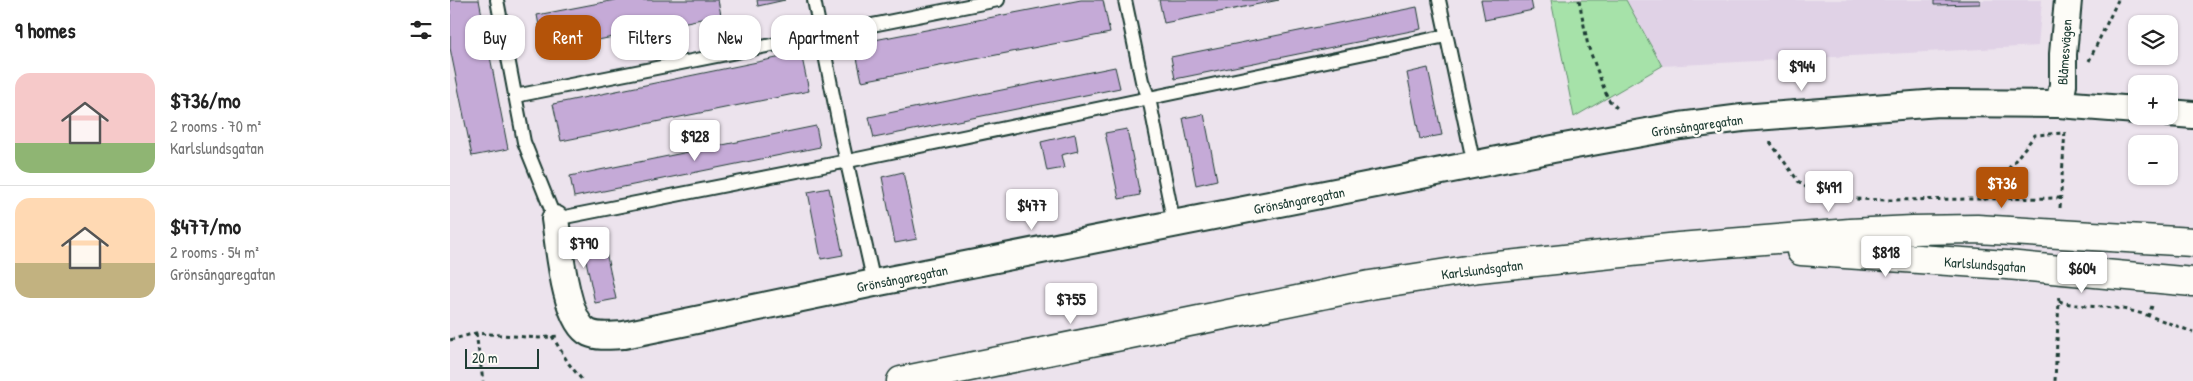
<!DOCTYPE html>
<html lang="en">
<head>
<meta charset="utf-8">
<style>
  body { margin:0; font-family:"Patrick Hand",sans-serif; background:#f2f2f2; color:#222; height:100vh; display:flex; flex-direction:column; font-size:19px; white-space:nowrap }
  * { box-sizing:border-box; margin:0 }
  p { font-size:16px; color:#767676 }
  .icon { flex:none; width:28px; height:28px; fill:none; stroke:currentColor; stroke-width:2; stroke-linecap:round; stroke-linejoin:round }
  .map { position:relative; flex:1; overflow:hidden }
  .side { display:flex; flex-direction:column; background:#fff; width:450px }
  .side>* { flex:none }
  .top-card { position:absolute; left:15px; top:15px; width:475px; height:45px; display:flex; gap:10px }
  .buttons { position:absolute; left:1678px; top:15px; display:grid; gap:10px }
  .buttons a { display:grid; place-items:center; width:50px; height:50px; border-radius:10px; background:#fff; box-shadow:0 1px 4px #0004; font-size:25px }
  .scale { position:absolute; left:15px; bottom:12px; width:74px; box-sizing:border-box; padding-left:5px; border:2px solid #1f3d34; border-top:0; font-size:14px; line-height:18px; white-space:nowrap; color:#1f3d34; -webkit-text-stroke:4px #fdfcf7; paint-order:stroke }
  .price { position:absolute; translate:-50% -42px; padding:0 11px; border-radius:5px; background:#fff; color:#222; font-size:16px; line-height:32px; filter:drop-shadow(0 1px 2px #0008) }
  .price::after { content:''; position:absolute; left:50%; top:30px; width:15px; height:11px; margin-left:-8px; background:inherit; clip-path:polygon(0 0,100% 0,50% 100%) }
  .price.current { background:#b45309; color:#fff }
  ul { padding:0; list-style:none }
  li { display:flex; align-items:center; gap:15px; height:125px; padding:0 15px }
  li+li { border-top:1px solid #e0e0e0 }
  li span { display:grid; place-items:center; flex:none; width:140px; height:100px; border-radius:15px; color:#555 }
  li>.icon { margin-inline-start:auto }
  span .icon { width:60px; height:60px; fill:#fffc; stroke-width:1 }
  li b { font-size:21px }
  h2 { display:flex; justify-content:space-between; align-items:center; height:60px; padding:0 15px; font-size:21px }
  .tag { padding:0 18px; border-radius:15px; background:#fff; box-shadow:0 1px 4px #0004; font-size:18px; line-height:45px }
  .tag.current { background:#b45309; color:#fff }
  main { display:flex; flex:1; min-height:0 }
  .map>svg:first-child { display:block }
  .built { fill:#e0d2e6 }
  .green { fill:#a6e2a9; stroke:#62906e }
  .building { fill:#c5aad7; stroke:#1f3d34 }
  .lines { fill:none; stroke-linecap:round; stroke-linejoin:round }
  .service-casing { stroke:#1f3d34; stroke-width:16 }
  .minor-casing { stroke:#1f3d34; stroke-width:30 }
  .secondary-casing { stroke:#1f3d34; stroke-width:31 }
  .path { stroke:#1f3d34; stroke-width:3; stroke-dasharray:4 4; stroke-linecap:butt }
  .service { stroke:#fdfcf7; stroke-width:12 }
  .minor { stroke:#fdfcf7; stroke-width:26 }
  .secondary { stroke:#fdfcf7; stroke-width:28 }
  .labels { text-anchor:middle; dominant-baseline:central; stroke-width:4.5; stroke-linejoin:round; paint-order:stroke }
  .street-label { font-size:14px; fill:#1f3d34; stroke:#fdfcf7 }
</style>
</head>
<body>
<main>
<section class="side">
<h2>9 homes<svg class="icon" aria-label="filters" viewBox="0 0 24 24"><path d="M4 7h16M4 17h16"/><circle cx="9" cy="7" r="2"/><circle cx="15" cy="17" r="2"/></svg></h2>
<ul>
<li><span style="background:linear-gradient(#f6c9c9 70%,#8fb573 0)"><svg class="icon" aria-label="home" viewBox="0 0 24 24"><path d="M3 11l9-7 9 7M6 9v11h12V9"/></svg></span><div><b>$736/mo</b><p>2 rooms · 70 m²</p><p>Karlslundsgatan</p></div></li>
<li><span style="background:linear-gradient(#ffd9b3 65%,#c2b280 0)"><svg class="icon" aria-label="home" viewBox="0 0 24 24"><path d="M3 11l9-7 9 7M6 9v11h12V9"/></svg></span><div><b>$477/mo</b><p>2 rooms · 54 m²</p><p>Grönsångaregatan</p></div></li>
</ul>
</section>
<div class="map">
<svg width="1743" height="381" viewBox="0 0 1743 381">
  <rect width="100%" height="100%" fill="#ece3ed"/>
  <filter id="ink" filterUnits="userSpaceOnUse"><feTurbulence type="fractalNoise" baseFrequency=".02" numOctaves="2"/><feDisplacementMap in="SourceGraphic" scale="10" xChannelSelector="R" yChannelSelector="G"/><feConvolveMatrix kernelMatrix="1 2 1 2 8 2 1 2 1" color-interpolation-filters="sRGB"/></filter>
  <g filter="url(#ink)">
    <polygon class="built" points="1176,0 1592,0 1588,46 1212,66"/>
    <polygon class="green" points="1101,0 1176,0 1212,66 1124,117"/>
    <g class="building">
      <polygon points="0,0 29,0 58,149 22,156 0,48"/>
      <polygon points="165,0 268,0 271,15 94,51 87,15"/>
      <polygon points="307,0 335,0 308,6"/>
      <polygon points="631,0 653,0 660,33 412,81 404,44"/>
      <polygon points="709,0 829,0 714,23"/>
      <polygon points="1031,0 1081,0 1083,10 1035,20"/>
      <polygon points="1484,0 1530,0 1530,4 1484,5"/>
      <polygon points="967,7 971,29 725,79 721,57"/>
      <polygon points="351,53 359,91 111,141 103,104"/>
      <polygon points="665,67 670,88 424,138 419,117"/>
      <polygon points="978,68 992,135 970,139 957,73"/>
      <polygon points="754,114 767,180 746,185 733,118"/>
      <polygon points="366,126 370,147 124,197 120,176"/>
      <polygon points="677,129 690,195 669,199 655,133"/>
      <polygon points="625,134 628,151 611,155 614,168 597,171 591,142"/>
      <polygon points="453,172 467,239 445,243 432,177"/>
      <polygon points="379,188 393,255 371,259 358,192"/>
      <polygon points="152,233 166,299 145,303 131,237"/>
    </g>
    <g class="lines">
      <g class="service-casing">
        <g id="service">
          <polyline points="47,0 74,142 105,219 398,161 996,36"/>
          <polyline points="364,0 393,145 424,283"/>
          <polyline points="675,0 692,81 699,98 724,224"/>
          <polyline points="989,0 1021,151"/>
          <polyline points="65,96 548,0"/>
        </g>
      </g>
      <g class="minor-casing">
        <g id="minor">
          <polyline points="1609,104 1613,85 1613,54 1618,0"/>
          <polyline points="1719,113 1743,115"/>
          <path d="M105 219C109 245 115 322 139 333 150 338 163 335 174 335L424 283 1103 149 1230 126 1292 118 1489 103 1609 104 1686 110"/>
        </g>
      </g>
      <g class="secondary-casing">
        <g id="secondary">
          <polyline points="1351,251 1557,265 1743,282"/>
          <polyline points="451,381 920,285 1029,268 1229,247 1400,233 1463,230 1527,229 1743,242"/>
        </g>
      </g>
      <g class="path">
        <polyline points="1129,0 1138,46 1158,99 1169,110"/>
        <polyline points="1639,61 1668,0"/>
        <polyline points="1320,142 1348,181 1371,198 1438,200 1611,198"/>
        <polyline points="1534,200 1585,135 1614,133"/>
        <polyline points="1610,208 1615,130"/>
        <path d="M1609 301C1624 307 1654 306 1672 309 1696 313 1720 324 1743 332"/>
        <polyline points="1698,317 1702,306"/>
        <polyline points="26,333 33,381"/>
        <polyline points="102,336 119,364 133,381"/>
        <polyline points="0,340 26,333 89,338 108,336"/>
        <polyline points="1605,381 1609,301 1608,294"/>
      </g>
      <use href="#service" class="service"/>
      <use href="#minor" class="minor"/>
      <use href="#secondary" class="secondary"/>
    </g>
  </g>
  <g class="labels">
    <g class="street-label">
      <text transform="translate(1614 52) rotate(-86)">Blåmesvägen</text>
      <text transform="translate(1247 125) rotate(-8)">Grönsångaregatan</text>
      <text transform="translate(849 200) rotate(-11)">Grönsångaregatan</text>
      <text transform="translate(1535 264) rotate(4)">Karlslundsgatan</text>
      <text transform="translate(1032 269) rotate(-7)">Karlslundsgatan</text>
      <text transform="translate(452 278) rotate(-11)">Grönsångaregatan</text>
    </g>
  </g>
</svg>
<div class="buttons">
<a><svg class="icon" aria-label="layers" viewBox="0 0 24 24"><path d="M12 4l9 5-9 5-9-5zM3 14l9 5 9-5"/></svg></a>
<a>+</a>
<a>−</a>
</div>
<div class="scale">20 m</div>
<b class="price" style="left:1352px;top:92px">$944</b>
<b class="price" style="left:245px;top:162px">$928</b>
<b class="price current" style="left:1552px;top:209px">$736</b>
<b class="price" style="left:1379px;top:213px">$491</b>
<b class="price" style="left:582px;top:231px">$477</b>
<b class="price" style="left:134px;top:269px">$790</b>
<b class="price" style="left:1436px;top:278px">$818</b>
<b class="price" style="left:1632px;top:294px">$604</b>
<b class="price" style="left:621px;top:325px">$755</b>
<div class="top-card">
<a class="tag">Buy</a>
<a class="tag current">Rent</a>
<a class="tag">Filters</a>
<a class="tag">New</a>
<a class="tag">Apartment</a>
</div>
</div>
</main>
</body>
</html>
